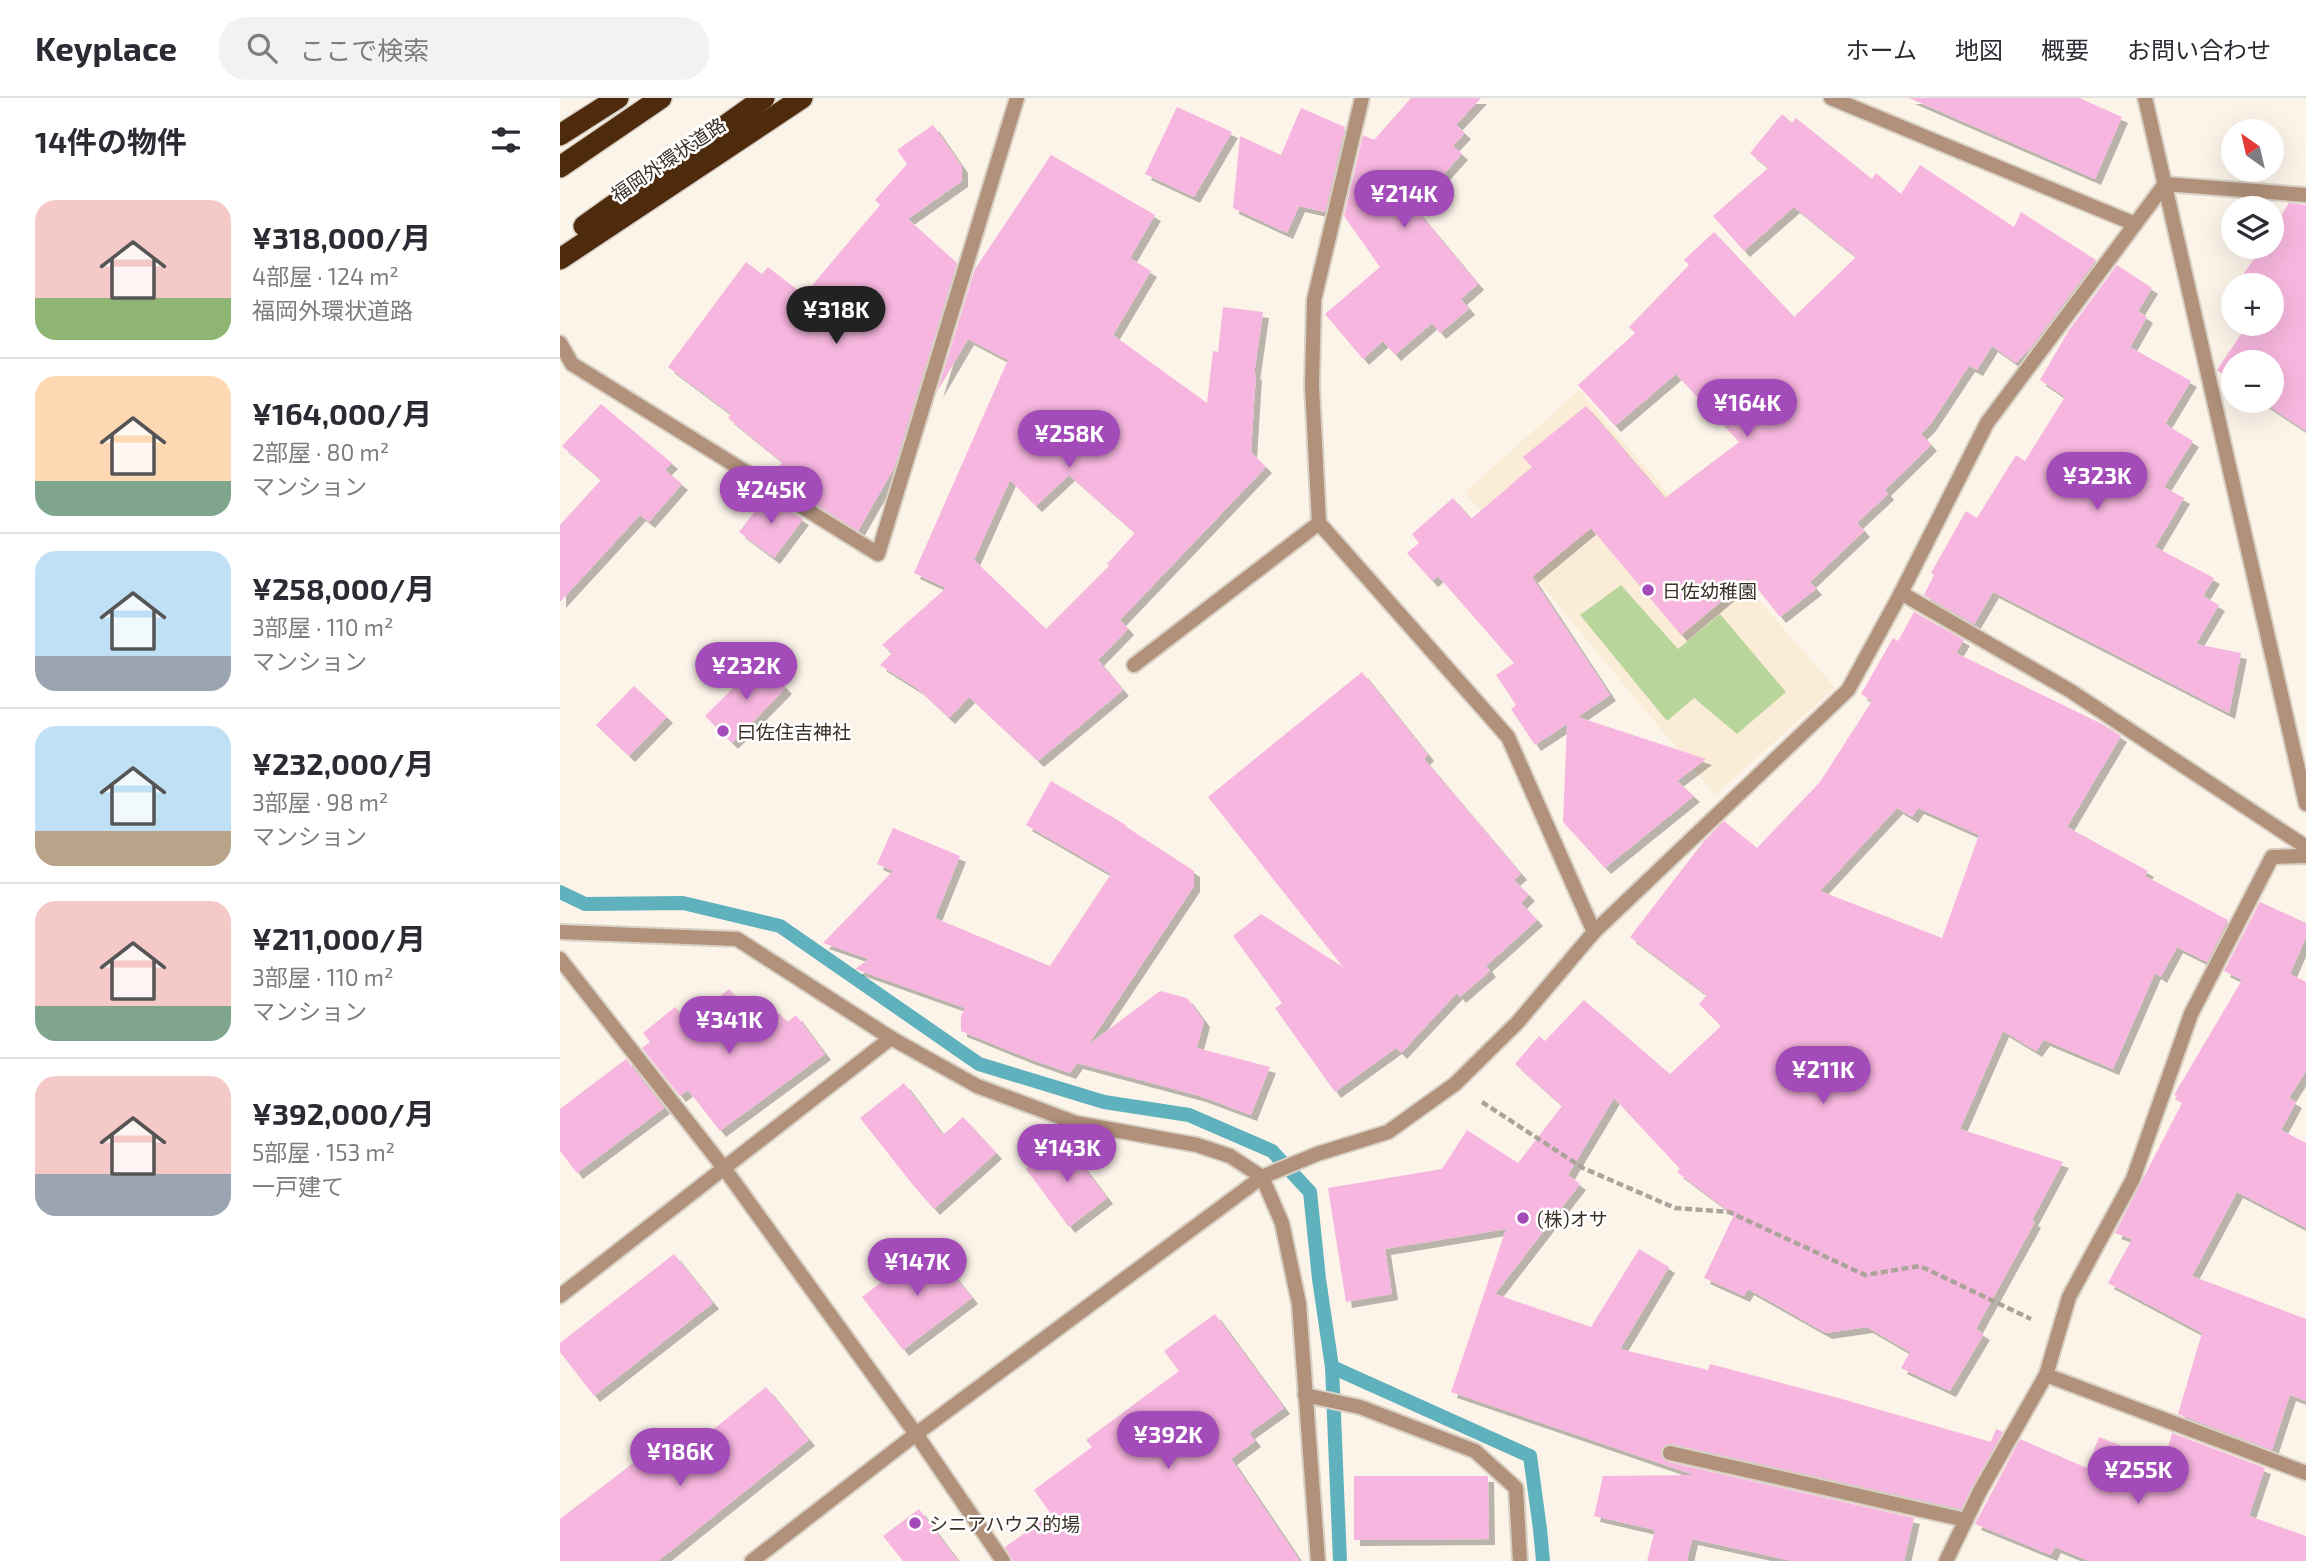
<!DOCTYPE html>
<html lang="ja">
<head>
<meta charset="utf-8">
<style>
  body { margin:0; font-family:"Exo 2","Noto Sans JP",sans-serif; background:#f2f2f3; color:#2b2b33; height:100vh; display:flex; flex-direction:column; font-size:26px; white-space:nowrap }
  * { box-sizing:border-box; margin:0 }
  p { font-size:23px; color:#7c7c81 }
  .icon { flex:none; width:38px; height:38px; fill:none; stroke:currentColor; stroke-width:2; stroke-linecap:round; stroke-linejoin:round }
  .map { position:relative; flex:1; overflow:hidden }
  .drawer { display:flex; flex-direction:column; background:#fff; width:560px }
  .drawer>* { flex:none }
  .needle { width:46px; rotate:326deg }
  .controls { position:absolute; left:1661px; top:21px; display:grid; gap:14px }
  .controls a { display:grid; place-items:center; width:63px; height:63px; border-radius:50%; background:#fff; box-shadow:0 7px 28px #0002; font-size:35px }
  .price { position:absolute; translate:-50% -60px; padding:0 16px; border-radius:24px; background:#a34bb8; color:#fff; font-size:23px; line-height:46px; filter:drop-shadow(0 2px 4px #0008) }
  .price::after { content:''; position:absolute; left:50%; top:42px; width:21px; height:16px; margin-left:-10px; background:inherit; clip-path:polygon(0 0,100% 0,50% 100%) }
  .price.on { background:#222; color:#fff }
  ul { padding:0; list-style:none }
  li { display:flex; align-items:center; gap:21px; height:175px; padding:0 35px }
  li+li { border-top:2px solid #e1e1e2 }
  li span { display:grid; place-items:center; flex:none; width:196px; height:140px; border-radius:21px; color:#555 }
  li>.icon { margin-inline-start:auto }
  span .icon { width:84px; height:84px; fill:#fffc; stroke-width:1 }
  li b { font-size:30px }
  h2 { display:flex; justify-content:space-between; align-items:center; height:84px; padding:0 35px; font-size:30px }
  header { display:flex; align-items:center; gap:42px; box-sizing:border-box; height:98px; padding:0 35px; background:#fff; border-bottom:2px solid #e1e1e2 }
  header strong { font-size:33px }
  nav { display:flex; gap:38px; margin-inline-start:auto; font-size:24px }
  .search { width:490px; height:63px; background:#f2f2f3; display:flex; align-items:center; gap:18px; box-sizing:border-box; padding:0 24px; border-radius:28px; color:#7c7c81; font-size:26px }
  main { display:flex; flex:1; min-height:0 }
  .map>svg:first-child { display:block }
  .built { fill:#fbecd8 }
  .green { fill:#b8d69b }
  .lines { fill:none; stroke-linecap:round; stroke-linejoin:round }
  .stream { stroke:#5eb1bd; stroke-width:14 }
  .building { fill:#f7b6df; fill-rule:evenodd; filter:url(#shadow) }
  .street-casing { stroke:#d9d1c6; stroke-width:18 }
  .highway-casing { stroke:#d9d1c6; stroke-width:24 }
  .path { stroke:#aca49a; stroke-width:4.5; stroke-dasharray:7 3.5; stroke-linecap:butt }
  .street { stroke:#b1917a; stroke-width:14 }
  .highway { stroke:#4e2b0c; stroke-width:21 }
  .poi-dot { fill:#a34bb8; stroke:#fff; stroke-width:2.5 }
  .labels { text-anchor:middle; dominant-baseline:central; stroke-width:5; stroke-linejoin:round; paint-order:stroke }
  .street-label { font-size:19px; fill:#393127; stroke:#fff }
  .poi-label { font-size:19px; fill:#393127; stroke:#fff; text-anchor:start }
</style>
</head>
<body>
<header>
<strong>Keyplace</strong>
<div class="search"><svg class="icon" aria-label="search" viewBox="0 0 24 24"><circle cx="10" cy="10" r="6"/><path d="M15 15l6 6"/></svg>ここで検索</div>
<nav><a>ホーム</a><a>地図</a><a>概要</a><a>お問い合わせ</a></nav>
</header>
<main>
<section class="drawer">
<h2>14件の物件<svg class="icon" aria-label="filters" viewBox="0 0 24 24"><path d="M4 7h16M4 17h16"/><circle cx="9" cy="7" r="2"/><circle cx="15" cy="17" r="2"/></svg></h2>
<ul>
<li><span style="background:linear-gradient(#f6c9c9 70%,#8fb573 0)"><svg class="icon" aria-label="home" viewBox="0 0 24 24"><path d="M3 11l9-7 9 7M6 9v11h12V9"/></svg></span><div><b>¥318,000/月</b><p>4部屋 · 124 m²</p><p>福岡外環状道路</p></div></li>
<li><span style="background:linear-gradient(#ffd9b3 75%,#7fa58c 0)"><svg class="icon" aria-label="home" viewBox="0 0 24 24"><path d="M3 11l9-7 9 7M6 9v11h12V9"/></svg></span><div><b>¥164,000/月</b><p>2部屋 · 80 m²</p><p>マンション</p></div></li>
<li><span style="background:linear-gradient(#bfe0f5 75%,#9aa5b1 0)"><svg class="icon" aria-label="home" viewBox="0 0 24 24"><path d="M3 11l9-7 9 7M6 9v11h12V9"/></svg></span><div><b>¥258,000/月</b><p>3部屋 · 110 m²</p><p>マンション</p></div></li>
<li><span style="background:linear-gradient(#bfe0f5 75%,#b9a48a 0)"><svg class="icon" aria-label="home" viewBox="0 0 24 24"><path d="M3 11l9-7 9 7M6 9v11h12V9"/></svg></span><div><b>¥232,000/月</b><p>3部屋 · 98 m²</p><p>マンション</p></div></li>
<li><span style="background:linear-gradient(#f6c9c9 75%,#7fa58c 0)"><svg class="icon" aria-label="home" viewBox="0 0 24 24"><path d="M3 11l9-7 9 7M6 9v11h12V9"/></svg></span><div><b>¥211,000/月</b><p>3部屋 · 110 m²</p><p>マンション</p></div></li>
<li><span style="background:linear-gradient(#f6c9c9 70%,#9aa5b1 0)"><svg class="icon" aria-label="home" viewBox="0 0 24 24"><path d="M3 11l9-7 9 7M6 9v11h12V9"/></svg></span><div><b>¥392,000/月</b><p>5部屋 · 153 m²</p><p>一戸建て</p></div></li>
</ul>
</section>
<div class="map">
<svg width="1746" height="1463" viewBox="0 0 1746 1463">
  <defs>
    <filter id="shadow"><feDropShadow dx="6" dy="6" stdDeviation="0" flood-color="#0004"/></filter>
  </defs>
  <rect width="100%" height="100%" fill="#fcf4e9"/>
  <polygon class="built" points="1019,292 1275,590 1155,697 905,394"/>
  <polygon class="green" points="1061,487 1118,551 1160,516 1226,594 1177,636 1134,600 1107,623 1020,517"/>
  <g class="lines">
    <g class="stream">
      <polyline points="0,794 25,806 123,805 220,828 419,966 544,1004 629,1017 712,1053 750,1094 759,1181 772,1269 780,1463"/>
      <polyline points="772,1269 970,1358 980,1431 983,1463"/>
    </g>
  </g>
  <g class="building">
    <polygon points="851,0 921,0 896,27 905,35 893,48 902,56 854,109 918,186 901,201 909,211 880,235 872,225 835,257 823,243 803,261 765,216 820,169 784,118 803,37 814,42"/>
    <polygon points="1349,0 1519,0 1562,19 1535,81"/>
    <polygon points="617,9 672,34 634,99 585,76"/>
    <polygon points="741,10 785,29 765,114 739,108 727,135 673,110 680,38 721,57"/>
    <polygon points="1222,16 1232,25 1236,20 1312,81 1316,75 1341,96 1360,67 1454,129 1461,114 1536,162 1469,252 1456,265 1432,248 1417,272 1409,268 1370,327 1361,336 1371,347 1325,392 1328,396 1297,425 1304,433 1250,484 1256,491 1220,519 1189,480 1121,537 1031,430 972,479 1050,597 1018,619 1146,661 1117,683 1134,698 1045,770 1003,724 1007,626 975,647 951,611 956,607 936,577 954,565 878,478 872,483 847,455 859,445 852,436 893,400 911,421 972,369 963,359 1026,308 1105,400 1179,344 1116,276 1055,328 1018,287 1075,235 1069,229 1129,167 1124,162 1154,134 1234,219 1296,159 1234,109 1184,153 1153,118 1208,70 1190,55"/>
    <polygon points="373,27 402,69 402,83 348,121 397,165 334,370 298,433 213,380 222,364 168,320 171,316 108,269 186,164 202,176 208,169 244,197 320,107 315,102 347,66 337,52"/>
    <path d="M491 57 595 117 570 160 591 173 553 237 647 305 653 253 658 254 663 209 703 214 694 277 696 275 691 354 706 369 560 522 568 531 538 562 563 592 478 663 409 599 389 620 358 591 320 567 332 555 322 547 386 490 354 475 448 262 408 241 377 294 415 171ZM509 377 575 435 547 466 549 468 486 531 414 462 450 382 476 408Z"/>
    <polygon points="1729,105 1746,107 1746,333 1701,303 1712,303 1712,264 1673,264 1673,284 1657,272 1688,226 1712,226 1712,187 1698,187 1683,177 1702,149 1712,149 1712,131"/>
    <polygon points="1557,167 1592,190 1578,213 1587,219 1570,249 1631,283 1605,326 1633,343 1604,389 1624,400 1595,449 1654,480 1643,498 1659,507 1636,546 1681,555 1669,615 1433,494 1414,526 1364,497 1374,477 1371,475 1406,413 1417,420 1456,357 1465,363 1505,299 1480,282 1509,232"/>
    <polygon points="41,306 112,365 105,372 122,386 89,424 80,417 0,504 0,427 41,382 2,348"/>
    <polygon points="204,396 243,421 214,460 179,434 195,413"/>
    <path d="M1354 514 1404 542 1396 555 1542 626 1561 638 1507 729 1588 773 1585 778 1668 822 1647 864 1617 849 1601 879 1595 875 1553 971 1484 942 1476 953 1443 933 1400 1031 1503 1064 1472 1122 1475 1124 1416 1231 1424 1236 1390 1293 1341 1270 1350 1254 1307 1229 1266 1235 1188 1191 1184 1198 1144 1180 1174 1117 1117 1074 1120 1071 1054 1000 1008 1077 1020 1086 935 1196 1031 1229 1079 1151 1109 1169 1060 1251 1148 1272 1150 1266 1282 1301 1431 1344 1436 1331 1443 1334 1401 1411 1112 1346H1107L1103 1349 1101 1357 1108 1364 1354 1420 1344 1463H1232L1132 1441 1127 1463H1087L1095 1432 1034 1418 1043 1378 1134 1377 891 1294 946 1131 825 1151 832 1196 786 1204 768 1090 882 1071 907 1032 958 1065 1002 1008 955 966 979 938 985 943 1024 902 1110 976 1161 928 1139 906 1147 897 1070 839 1144 743 1164 723 1197 750 1260 684 1312 603 1301 596 1333 540 1338 543ZM1337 710 1352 719 1358 710 1419 737 1382 840 1260 793Z"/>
    <polygon points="200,563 226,590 172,645 145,618"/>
    <polygon points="802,574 868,657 864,661 961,776 954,782 969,797 961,805 977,822 926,868 930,873 900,899 897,895 841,955 836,950 775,994 715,910 722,905 673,838 701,816 783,869 648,699"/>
    <polygon points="74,588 107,619 69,658 36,627"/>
    <polygon points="491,683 566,727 565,728 634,773 634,788 528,947 600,893 627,900 644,923 637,950 710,969 691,1017 640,998 517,965 510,975 470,961 401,933 401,918 405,910 295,871 309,861 263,845 333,773 317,766 333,730 400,758 375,820 490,868 551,776 466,727"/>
    <polygon points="1700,804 1746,825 1746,839 1730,876 1746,884 1746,973 1729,1000 1736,1004 1721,1032 1746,1045 1746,1130 1677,1094 1632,1178 1746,1221 1746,1303 1730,1297 1712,1352 1618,1316 1642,1235 1548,1185 1572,1141 1555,1135 1622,1005 1615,1001 1617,998 1614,997 1682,882 1664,873"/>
    <polygon points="169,891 200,929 219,915 227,924 236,917 265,956 160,1033 128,992 120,998 82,950 90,944 83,935 115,909 128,925"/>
    <polygon points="66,961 104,1010 17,1075 0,1053 0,1011"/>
    <polygon points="344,985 383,1037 403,1019 436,1055 374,1111 353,1087 300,1020"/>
    <polygon points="504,1043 547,1100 509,1129 466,1071"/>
    <polygon points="370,1147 412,1200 343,1252 302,1199"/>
    <polygon points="114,1156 153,1205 34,1298 0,1254 0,1245"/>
    <polygon points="655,1216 724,1310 689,1335 695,1343 671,1361 740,1463 453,1463 445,1449 491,1416 474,1392 532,1349 526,1342 619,1273 604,1253"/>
    <polygon points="206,1289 249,1342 98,1463 0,1463 0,1421 89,1353 103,1372"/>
    <polygon points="1612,1335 1705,1370 1689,1418 1746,1438 1746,1463 1529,1463 1495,1449 1491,1457 1415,1426 1460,1341 1527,1370 1539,1339 1604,1364"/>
    <polygon points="794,1378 928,1378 929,1441 794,1442"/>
    <polygon points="359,1411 398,1463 343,1463 323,1438"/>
  </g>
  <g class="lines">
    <g class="street-casing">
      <g id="street">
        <polyline points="1271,0 1575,126"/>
        <polyline points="1585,0 1746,706"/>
        <polyline points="0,245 12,266 318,456 457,0"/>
        <polyline points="1341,495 1509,592 1746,749"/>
        <polyline points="574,567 759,425 752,288 754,202 802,0"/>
        <polyline points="0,834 177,841 331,940 417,988 516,1025 637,1047 670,1058 702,1079 722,1125 739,1206 758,1463"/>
        <polyline points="1034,834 1288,592 1341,495 1427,325 1605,86 1746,97"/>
        <polyline points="0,861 164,1070 356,1336 443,1463"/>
        <polyline points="0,1198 331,940"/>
        <polyline points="1486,1277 1746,1375"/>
        <polyline points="745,1297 800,1309 915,1353 956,1390 960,1463"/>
        <polyline points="1110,1355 1406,1422"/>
        <polyline points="192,1463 356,1336 702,1079 757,1056 828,1034 895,986 957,925 1034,834 948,639 759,425"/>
        <polyline points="1386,1463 1420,1393 1486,1277 1509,1199 1573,1081 1631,916 1712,759 1746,758"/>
      </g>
    </g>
    <g class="highway-casing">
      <g id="highway">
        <polyline points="0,37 58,0"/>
        <polyline points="0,69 101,0"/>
        <polyline points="24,128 204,0"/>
        <polyline points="0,161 242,0"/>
      </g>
    </g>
    <polyline class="path" points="922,1004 1023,1070 1115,1110 1169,1114 1305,1177 1360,1168 1471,1221"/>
    <use href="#street" class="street"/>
    <use href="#highway" class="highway"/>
  </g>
  <g class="poi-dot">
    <circle cx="1088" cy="492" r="7"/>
    <circle cx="163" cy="633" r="7"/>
    <circle cx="963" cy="1120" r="7"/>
    <circle cx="355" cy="1425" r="7"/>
  </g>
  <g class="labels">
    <g class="street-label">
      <text transform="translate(108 61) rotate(-34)">福岡外環状道路</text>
    </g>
    <g class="poi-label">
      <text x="1102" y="492">日佐幼稚園</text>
      <text x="177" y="633">曰佐住吉神社</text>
      <text x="977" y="1120">(株)オサ</text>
      <text x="369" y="1425">シニアハウス的場</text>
    </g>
  </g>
</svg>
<div class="controls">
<a><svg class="needle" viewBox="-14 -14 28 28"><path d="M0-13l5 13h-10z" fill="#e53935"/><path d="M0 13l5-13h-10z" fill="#7c7c81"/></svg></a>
<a><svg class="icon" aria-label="layers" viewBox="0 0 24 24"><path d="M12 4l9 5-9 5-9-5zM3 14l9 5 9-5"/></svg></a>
<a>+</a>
<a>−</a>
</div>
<b class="price" style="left:844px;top:132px">¥214K</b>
<b class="price on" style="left:276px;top:248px">¥318K</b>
<b class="price" style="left:1187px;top:341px">¥164K</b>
<b class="price" style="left:509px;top:372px">¥258K</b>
<b class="price" style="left:1537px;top:414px">¥323K</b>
<b class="price" style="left:211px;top:428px">¥245K</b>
<b class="price" style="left:186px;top:604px">¥232K</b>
<b class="price" style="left:169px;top:958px">¥341K</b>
<b class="price" style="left:1263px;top:1008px">¥211K</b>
<b class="price" style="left:507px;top:1086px">¥143K</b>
<b class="price" style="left:357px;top:1200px">¥147K</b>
<b class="price" style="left:608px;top:1373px">¥392K</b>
<b class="price" style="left:120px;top:1390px">¥186K</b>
<b class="price" style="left:1578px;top:1408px">¥255K</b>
</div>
</main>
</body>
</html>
